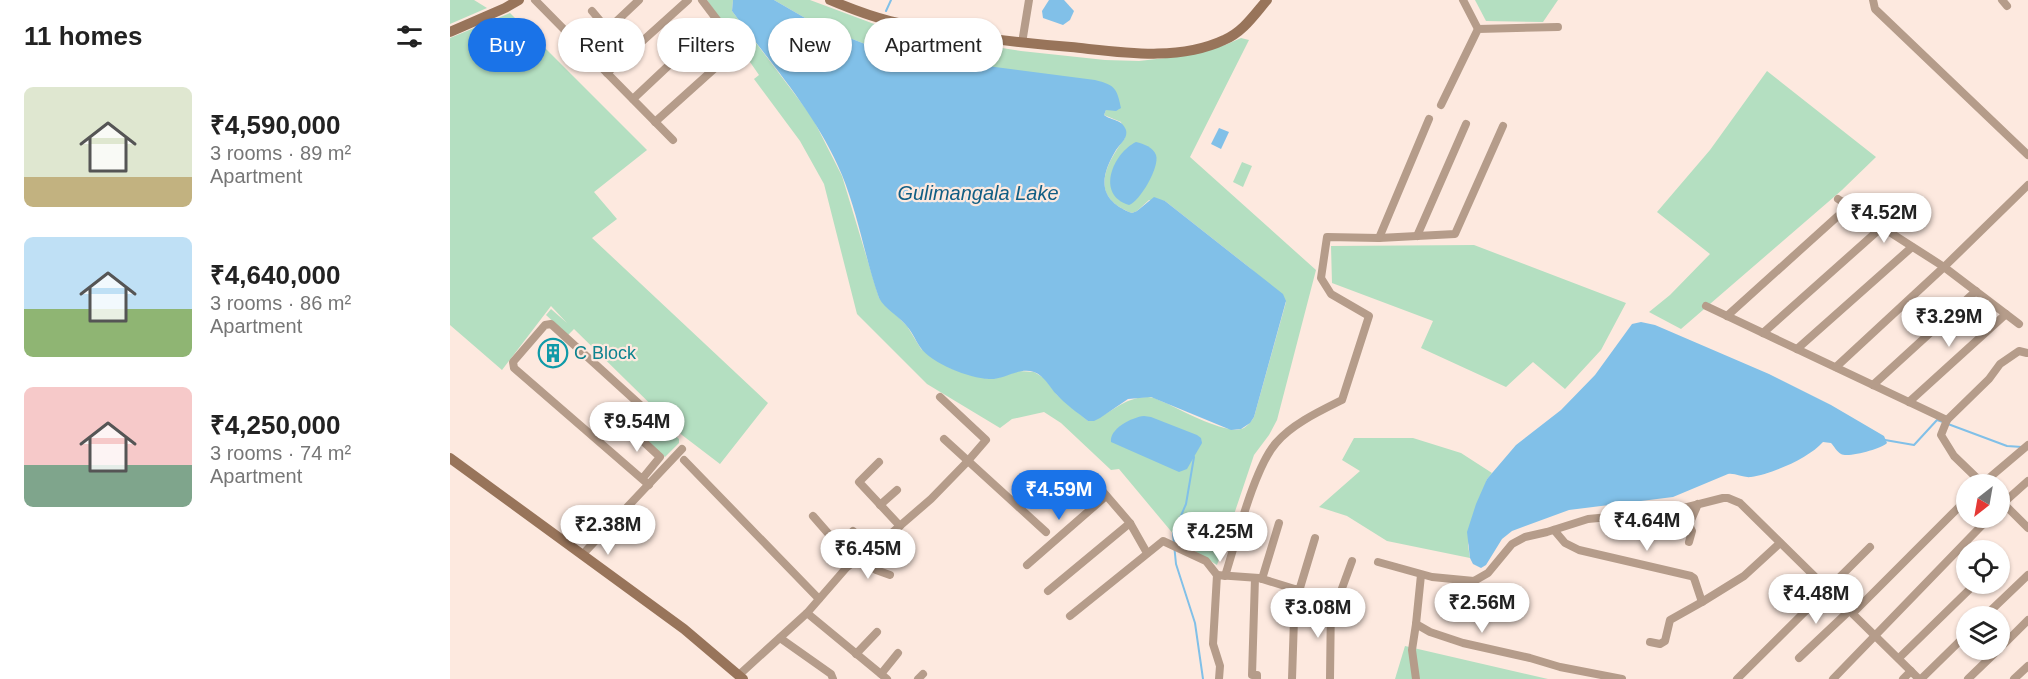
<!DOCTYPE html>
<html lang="en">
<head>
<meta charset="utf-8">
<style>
  body { margin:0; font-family:Arial,sans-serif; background:#f2f2f2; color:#222; height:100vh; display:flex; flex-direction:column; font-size:22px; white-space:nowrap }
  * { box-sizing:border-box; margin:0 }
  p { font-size:20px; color:#767676 }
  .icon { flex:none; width:33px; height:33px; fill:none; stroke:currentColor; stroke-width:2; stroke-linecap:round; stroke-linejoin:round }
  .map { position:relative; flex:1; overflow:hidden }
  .drawer { display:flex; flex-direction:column; background:#fff; width:450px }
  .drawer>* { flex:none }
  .top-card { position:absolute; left:18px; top:18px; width:570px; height:54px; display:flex; gap:12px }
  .needle { width:39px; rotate:211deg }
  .buttons { position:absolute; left:1506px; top:474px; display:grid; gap:12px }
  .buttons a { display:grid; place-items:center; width:54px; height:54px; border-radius:50%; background:#fff; box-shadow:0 2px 4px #0004; font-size:30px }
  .price { position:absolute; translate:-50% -51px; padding:0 14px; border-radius:21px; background:#fff; color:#222; font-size:20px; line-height:39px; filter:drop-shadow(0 2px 3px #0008) }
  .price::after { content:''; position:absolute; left:50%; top:36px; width:18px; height:14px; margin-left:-9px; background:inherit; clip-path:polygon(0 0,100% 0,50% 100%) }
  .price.current { background:#1a73e8; color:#fff }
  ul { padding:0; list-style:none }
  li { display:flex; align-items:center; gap:18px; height:150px; padding:0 24px }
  li span { display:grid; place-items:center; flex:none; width:168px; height:120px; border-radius:9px; color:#555 }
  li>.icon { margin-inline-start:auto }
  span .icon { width:72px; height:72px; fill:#fffc; stroke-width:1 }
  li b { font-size:26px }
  h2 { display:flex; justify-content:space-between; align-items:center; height:72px; padding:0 24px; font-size:26px }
  .pill { padding:0 21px; border-radius:27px; background:#fff; box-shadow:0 2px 4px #0004; font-size:21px; line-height:54px }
  .pill.current { background:#1a73e8; color:#fff }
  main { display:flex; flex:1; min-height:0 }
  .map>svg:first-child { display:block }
  .green { fill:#b4dfc1 }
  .water { fill:#81c0e8 }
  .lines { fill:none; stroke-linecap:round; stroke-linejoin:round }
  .stream { stroke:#81c0e8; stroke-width:2 }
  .street { stroke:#b59c8a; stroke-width:8 }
  .secondary { stroke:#98745a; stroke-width:10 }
  .labels { text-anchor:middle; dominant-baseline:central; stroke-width:4.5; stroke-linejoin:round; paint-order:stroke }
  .culture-label { font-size:18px; fill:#0d838f; stroke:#fde9df; text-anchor:start }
  .water-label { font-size:20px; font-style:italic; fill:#115e84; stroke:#fde9df }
</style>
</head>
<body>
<main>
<section class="drawer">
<h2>11 homes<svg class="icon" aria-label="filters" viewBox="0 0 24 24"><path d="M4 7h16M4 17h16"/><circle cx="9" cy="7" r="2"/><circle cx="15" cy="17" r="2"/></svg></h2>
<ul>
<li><span style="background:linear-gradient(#dfe7d0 75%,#c2b280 0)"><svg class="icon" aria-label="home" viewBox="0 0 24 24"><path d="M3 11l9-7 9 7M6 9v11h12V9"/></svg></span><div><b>₹4,590,000</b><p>3 rooms · 89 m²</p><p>Apartment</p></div></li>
<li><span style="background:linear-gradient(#bfe0f5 60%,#8fb573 0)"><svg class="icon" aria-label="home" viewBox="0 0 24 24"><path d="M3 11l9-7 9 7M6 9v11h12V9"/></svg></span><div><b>₹4,640,000</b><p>3 rooms · 86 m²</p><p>Apartment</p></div></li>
<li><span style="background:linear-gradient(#f6c9c9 65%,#7fa58c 0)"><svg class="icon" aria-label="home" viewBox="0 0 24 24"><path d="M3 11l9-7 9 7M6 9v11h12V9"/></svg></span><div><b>₹4,250,000</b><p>3 rooms · 74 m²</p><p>Apartment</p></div></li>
</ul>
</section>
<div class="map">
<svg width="1578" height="679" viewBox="0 0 1578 679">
  <rect width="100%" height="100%" fill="#fde9df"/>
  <g class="green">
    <polygon points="0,0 24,0 37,8 0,24"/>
    <path d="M257 0H283L282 11 362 117 392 176 429 298 457 326 471 349 500 368 538 379 547 378 569 371 584 372 594 378 607 395 638 421C662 415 672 397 698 397 704 397 710 401 716 403 730 410 776 434 791 429 796 428 801 422 804 417L836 302 800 268 715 201 699 200 687 211 682 213C639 197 654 166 675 138L671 122 654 115 656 110H669L529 65 461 56 415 44 369 26 324 0H360L435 28 469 35 571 51 655 60 689 61 724 57 775 45 791 38 799 40 740 157 866 270 827 420 819 435 804 455 767 565 730 542 669 469 661 470 611 423 594 412 562 419 550 428 477 384 407 314 374 184 350 141 304 79 309 75Z"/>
    <polygon points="1025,0 1108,0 1093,22 1036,21"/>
    <polygon points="60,13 197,150 144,192 167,219 142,238 318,403 270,464 232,435 124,329 118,335 96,315 101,309 117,323 101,306 52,370 0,325 0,38"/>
    <polygon points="1317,71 1426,157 1392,190 1231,329 1199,312 1220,295 1260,254 1207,212 1260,150"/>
    <polygon points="792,162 802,166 793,187 783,182"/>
    <polygon points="1024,245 1176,303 1151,350 1115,389 1083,362 1056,387 971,348 983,321 882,283 881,246"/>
    <polygon points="200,414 229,439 229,443 215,457 189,434 188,430"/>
    <polygon points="904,438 963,438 1011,453 1042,473 1037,479 1018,545 1020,558 937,541 897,516 869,507 910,471 892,460"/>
    <polygon points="955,646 1098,679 945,679"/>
  </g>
  <g class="water">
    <path d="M283 0H324L369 26 415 44 461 56 645 80C665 85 667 88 671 108L666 111 656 110 654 115C662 121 672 119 676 130 678 138 671 143 666 150 649 178 648 200 682 213L687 211 704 197 715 201 833 294 836 301 804 417 800 423 791 429 781 430 701 397 678 399 650 418 644 421H638C628 413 615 404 607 395 599 387 595 376 584 372 568 367 554 380 539 379 519 378 482 364 470 347 465 339 461 330 455 324 446 314 436 310 429 298 415 258 408 214 392 175 366 113 321 64 282 11Z"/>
    <polygon points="599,0 614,0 624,11 620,20 613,25 593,18 592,11"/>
    <polygon points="769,128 779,132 771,149 761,144"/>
    <path d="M686 142C694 144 703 147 706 155 710 167 690 201 679 205 645 195 663 153 686 142Z"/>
    <path d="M1191 322 1205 325 1319 374 1381 405 1434 436 1437 443C1431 449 1398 458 1391 454 1387 452 1384 446 1381 443L1373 442C1359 458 1322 474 1301 477 1293 478 1286 473 1278 474L1223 497 1119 510 1062 531 1052 539 1036 565 1031 568 1023 564 1020 558 1017 532 1026 504 1037 479 1066 445 1111 410 1145 375 1182 324Z"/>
    <path d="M694 416 701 417 747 435 751 438 752 443 737 469 729 472 661 442C659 429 682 417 694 416Z"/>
  </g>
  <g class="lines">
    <g class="stream">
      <polyline points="436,11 441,0"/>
      <polyline points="1498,424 1557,446 1572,447"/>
      <polyline points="1435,440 1464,445 1487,420 1493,422"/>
      <polyline points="744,457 736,504 723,534 726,564 745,623 753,679"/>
    </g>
    <g class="street">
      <polyline points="85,0 223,140"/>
      <polyline points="1013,0 1028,29"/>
      <polyline points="1423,0 1425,9 1578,155"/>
      <polyline points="1552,0 1557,6"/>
      <polyline points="142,11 157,29"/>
      <polyline points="572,43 579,0"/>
      <polyline points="135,51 189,0"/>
      <polyline points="157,73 238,0"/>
      <polyline points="183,99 267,20"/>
      <polyline points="991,105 1028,29 1108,27"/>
      <polyline points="205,122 284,51 285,46 283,41 252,0"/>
      <polyline points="1388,199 1494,267 1569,324"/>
      <polyline points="967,236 1016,124"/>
      <polyline points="929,238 1005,234 1053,126"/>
      <polyline points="1256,306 1497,420 1491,435 1504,456 1533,484"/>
      <polyline points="1277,316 1399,206"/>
      <polyline points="1313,333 1432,227"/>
      <polyline points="1347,349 1462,247"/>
      <polyline points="1386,367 1494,267 1578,185"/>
      <polyline points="1423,385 1526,291"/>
      <polyline points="1459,402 1556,314"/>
      <polyline points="1497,420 1539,379 1550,364 1569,351 1577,353"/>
      <polyline points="494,439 596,532"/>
      <polyline points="234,460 369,599"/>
      <polyline points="429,462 409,482 450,526"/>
      <polyline points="192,479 210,457 183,432 198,412 101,324 95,325 63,362 64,368 199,485"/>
      <polyline points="1532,484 1578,445"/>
      <polyline points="649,487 680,523 697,553"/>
      <polyline points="1550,500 1578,528"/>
      <polyline points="430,505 447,490"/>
      <polyline points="1551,505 1578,481"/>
      <polyline points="363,516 404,563"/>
      <polyline points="1104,530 1115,543 1129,550 1241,576 1244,578 1252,602"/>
      <polyline points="403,531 421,551"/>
      <polyline points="1239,542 1242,531 1239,525 1248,504"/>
      <polyline points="132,555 232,449"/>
      <polyline points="409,559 426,570 440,575"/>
      <polyline points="928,562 982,577 1024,581 1038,573 1062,544 1075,537 1097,532 1138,519 1222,511 1273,498 1278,498 1290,503 1469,679"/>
      <polyline points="577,565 656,496"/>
      <path d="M775 576C786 542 804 468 826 443 842 424 870 411 892 400L919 316 881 294 871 278 877 237 929 238 979 119"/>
      <polyline points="805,578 802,675 807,675 807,679"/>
      <polyline points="812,579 829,523"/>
      <polyline points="598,591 680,523"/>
      <polyline points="849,591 865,538"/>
      <polyline points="887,602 902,561"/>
      <polyline points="357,613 437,679"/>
      <polyline points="1403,613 1516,500"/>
      <polyline points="620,616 713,541 756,561 767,575"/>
      <polyline points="1535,616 1578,575"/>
      <polyline points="966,624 971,575"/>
      <polyline points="330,638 381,674 383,679"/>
      <polyline points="1200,642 1210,644 1215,641 1220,620 1252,602 1294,576 1330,543"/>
      <polyline points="1550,648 1578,620"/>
      <polyline points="406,654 427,632"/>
      <polyline points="1349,658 1400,610"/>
      <polyline points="1449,658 1525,584"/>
      <polyline points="290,674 357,613 397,567 437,537 481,499 517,462 536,440 490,397"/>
      <polyline points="431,674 448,653"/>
      <polyline points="468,679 473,674"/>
      <polyline points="769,679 770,666 763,644 767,575 809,578 890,603"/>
      <polyline points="842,679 845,589"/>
      <polyline points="880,679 881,600"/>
      <polyline points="966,679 962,650 966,624 980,632 1013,643 1080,658 1110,667 1172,679"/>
      <polyline points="1287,679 1420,547"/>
      <polyline points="1383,679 1539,518"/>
      <polyline points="1453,679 1461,671"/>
      <polyline points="1471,679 1516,635"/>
      <polyline points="1518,679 1548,650"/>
      <polyline points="1564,679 1578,666"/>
    </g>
    <g class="secondary">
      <path d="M380 0C399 8 419 16 440 21 499 35 560 42 621 47 670 52 727 62 774 40 793 32 804 15 817 0"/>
      <polyline points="0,32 55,8 69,0"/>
      <polyline points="0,458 234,629 293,679"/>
    </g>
  </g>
  <defs>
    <g id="building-ring" transform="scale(1.5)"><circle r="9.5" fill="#fde9df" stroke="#0f9aa8" stroke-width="1.5"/><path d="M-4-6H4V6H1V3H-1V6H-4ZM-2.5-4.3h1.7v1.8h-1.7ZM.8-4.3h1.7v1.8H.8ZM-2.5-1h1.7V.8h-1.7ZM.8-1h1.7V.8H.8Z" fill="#0f9aa8"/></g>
  </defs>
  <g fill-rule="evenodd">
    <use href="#building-ring" x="103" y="353"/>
  </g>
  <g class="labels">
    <g class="culture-label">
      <text x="124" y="353">C Block</text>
    </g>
    <g class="water-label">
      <text x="528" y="193">Gulimangala Lake</text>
    </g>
  </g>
</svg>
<div class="buttons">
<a><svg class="needle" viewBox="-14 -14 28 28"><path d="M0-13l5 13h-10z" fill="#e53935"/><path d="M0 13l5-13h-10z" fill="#767676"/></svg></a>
<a><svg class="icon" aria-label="locate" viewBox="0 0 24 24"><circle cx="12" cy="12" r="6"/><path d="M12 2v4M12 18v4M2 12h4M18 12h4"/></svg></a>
<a><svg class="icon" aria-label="layers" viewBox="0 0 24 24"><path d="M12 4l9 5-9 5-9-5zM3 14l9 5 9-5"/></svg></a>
</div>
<b class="price" style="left:1434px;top:244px">₹4.52M</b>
<b class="price" style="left:1499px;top:348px">₹3.29M</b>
<b class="price" style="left:187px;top:453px">₹9.54M</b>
<b class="price current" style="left:609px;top:521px">₹4.59M</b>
<b class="price" style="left:1197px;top:552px">₹4.64M</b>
<b class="price" style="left:158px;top:556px">₹2.38M</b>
<b class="price" style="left:770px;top:563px">₹4.25M</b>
<b class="price" style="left:418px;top:580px">₹6.45M</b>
<b class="price" style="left:1366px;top:625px">₹4.48M</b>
<b class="price" style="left:1032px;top:634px">₹2.56M</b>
<b class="price" style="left:868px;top:639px">₹3.08M</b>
<div class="top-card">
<a class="pill current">Buy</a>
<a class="pill">Rent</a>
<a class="pill">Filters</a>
<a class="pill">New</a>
<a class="pill">Apartment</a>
</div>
</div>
</main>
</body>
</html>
